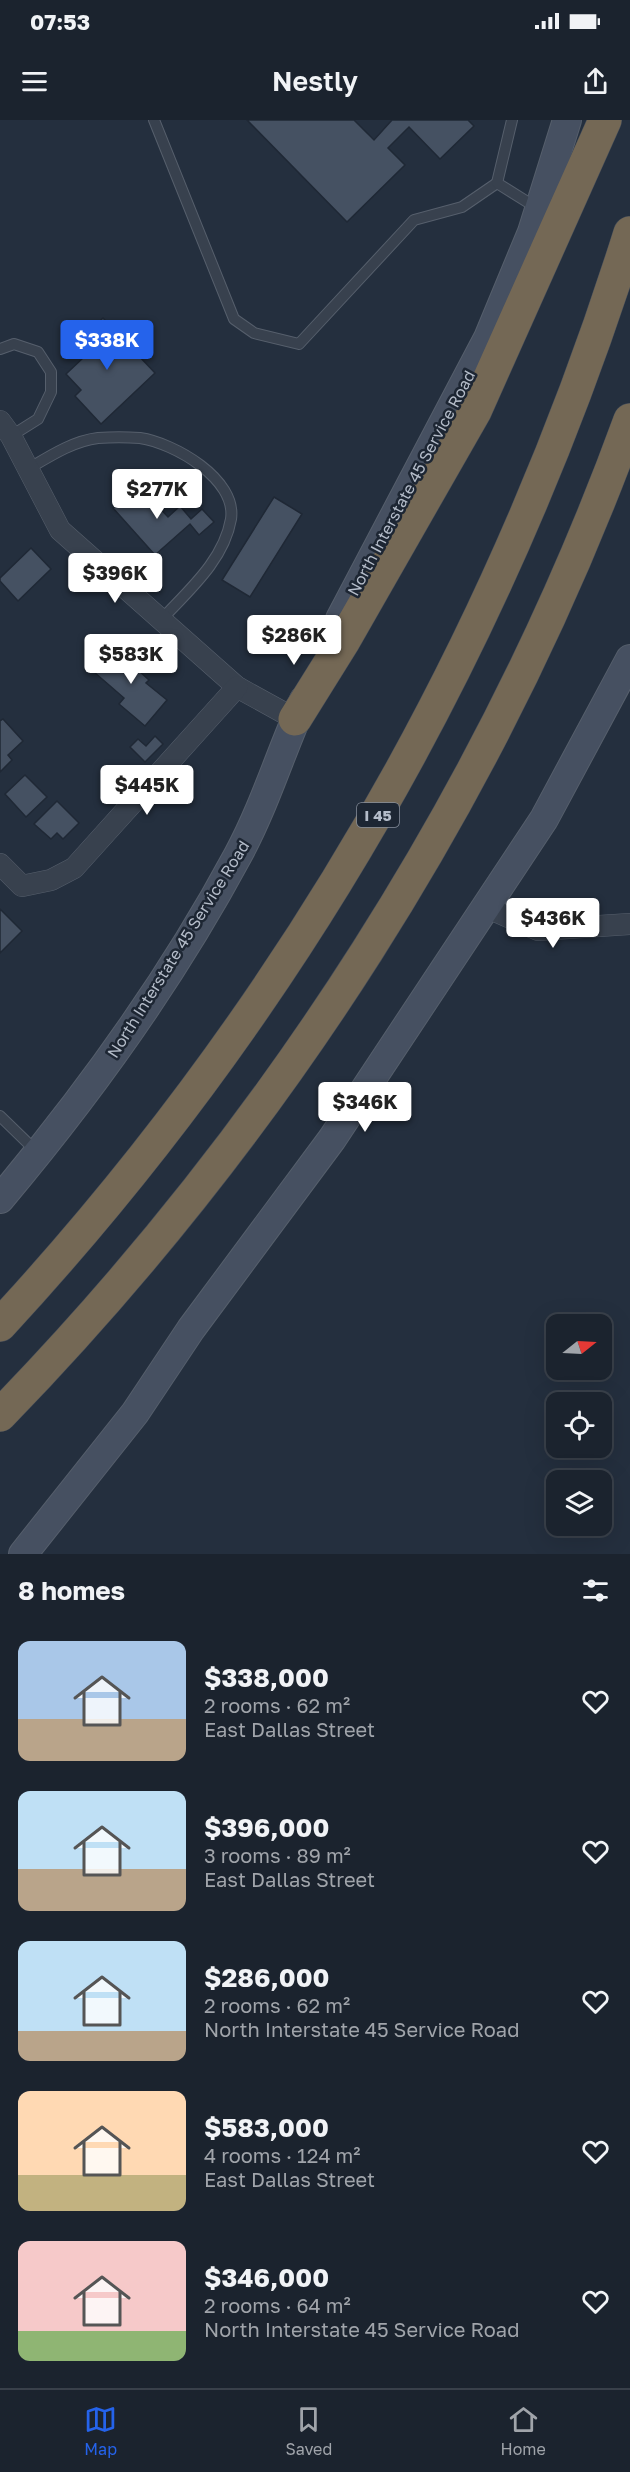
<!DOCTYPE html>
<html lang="en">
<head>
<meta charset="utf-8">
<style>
  body { margin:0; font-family:"Golos Text",sans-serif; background:#282f3a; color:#f1f3f6; height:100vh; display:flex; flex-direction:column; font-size:22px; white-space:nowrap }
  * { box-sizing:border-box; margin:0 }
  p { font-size:20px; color:#a0a4aa }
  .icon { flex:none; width:33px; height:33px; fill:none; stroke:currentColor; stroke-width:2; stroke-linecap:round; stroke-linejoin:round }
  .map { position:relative; height:1434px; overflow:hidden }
  .details { display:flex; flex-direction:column; background:#1b232e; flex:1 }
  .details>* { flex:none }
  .needle { width:39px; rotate:72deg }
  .buttons { position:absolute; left:546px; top:1194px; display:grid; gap:12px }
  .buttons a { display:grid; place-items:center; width:66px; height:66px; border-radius:12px; background:#1b232e; box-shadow:0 6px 24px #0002,0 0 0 2px #39404a; font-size:30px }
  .price { position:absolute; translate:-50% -51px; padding:0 14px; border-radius:6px; background:#fff; color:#222; font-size:20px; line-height:39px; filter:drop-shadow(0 2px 3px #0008) }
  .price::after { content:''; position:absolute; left:50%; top:36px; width:18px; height:14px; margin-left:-9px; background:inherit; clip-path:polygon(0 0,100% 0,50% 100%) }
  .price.current { background:#2563eb; color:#fff }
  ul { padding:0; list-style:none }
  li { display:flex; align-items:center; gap:18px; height:150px; padding:0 18px }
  li span { display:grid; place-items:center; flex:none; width:168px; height:120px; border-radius:12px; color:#555 }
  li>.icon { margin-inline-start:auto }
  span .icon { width:72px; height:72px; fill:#fffc; stroke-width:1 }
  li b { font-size:26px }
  h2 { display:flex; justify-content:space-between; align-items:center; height:72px; padding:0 18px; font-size:26px }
  .status { display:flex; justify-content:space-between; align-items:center; height:42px; padding:0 30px; background:#1b232e; direction:ltr }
  .status svg { height:16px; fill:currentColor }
  header { display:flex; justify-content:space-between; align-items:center; height:78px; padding:0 18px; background:#1b232e; font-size:27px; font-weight:600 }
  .tab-bar { display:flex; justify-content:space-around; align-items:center; height:84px; border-top:2px solid #39404a; background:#1b232e; font-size:16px; color:#a0a4aa }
  .tab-bar a { display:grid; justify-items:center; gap:3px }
  .tab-bar .current { color:#2563eb }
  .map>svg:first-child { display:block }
  .building { fill:#455162; stroke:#1f2835; stroke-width:1.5 }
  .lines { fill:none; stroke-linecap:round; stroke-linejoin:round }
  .lane-casing { stroke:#565f6c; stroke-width:12 }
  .street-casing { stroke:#565f6c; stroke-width:22 }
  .secondary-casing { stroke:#565f6c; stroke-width:30 }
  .highway-casing { stroke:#434c59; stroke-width:34 }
  .lane { stroke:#38414e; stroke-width:10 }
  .street { stroke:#38414e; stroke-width:21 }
  .secondary { stroke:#465061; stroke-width:28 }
  .highway { stroke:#746855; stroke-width:33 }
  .labels { text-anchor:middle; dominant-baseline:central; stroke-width:5; stroke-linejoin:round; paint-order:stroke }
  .shield { fill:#1d2633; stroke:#878f9c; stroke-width:1.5 }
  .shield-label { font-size:15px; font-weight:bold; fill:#b4bcc9 }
  .street-label { font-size:16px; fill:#b4bcc9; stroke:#1d2633 }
</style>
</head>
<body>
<div class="status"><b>07:53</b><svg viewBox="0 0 49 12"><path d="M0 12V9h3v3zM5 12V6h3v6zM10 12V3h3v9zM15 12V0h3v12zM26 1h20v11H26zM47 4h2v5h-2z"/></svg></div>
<header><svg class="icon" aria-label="menu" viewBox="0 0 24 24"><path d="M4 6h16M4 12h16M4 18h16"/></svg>Nestly<svg class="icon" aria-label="share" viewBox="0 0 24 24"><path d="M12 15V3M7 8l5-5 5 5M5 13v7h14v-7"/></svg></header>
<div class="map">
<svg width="630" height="1434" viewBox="0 0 630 1434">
  <rect width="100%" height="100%" fill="#242f3e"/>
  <g class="building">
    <polygon points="247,0 354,0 374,20 392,0 468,0 474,6 440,39 409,7 388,28 405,45 347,102"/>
    <polygon points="103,198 155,253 101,304 75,276 81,270 66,254 83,238 73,226"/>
    <polygon points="138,365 168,397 180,386 191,399 202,389 214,402 199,415 190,404 155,435 113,388"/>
    <polygon points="274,377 302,394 250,477 222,460"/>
    <polygon points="31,428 51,449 18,481 0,461 0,458"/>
    <polygon points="113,529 127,540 135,530 147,541 139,551 149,560 146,563 167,580 145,606 119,584 124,578 94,552"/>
    <polygon points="3,599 23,621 8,635 12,640 0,652 0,601"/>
    <polygon points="155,616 163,624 145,642 130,627 138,619 146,626"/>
    <polygon points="25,655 47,677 26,697 5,674"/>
    <polygon points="57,681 79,703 63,719 57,713 51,719 34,704"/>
    <polygon points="0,789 22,811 0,833"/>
  </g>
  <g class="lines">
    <g class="lane-casing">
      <g id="lane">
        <polyline points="154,0 234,199 254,213 299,224 414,100 462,87 497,63"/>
        <polyline points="512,0 497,63 537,88"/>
        <polyline points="0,229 14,224 38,232 51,252 51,272 38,299 11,316"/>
        <path d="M28 349C50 336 73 321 98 318 111 317 127 317 140 318 174 323 237 359 231 399 224 440 189 470 162 499"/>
        <polyline points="0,996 36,1031"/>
      </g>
    </g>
    <g class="street-casing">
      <g id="street">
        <polyline points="0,301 11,316 60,410 237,567 295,599"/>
        <polyline points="0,744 22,766 51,760 74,748 237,567"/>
        <polyline points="488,788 538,810 630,804"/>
      </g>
    </g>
    <g class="secondary-casing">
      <g id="secondary">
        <polyline points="340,499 488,218 532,112 567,0"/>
        <path d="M0 1079C90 972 172 858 238 735 265 685 281 631 304 580"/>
        <polyline points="23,1434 135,1293 191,1209 332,1019 544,699 630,539"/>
      </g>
    </g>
    <g class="highway-casing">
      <g id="highway">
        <polyline points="295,599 343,522 475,291 605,0"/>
        <path d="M0 1205C293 888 501 524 630 113"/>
        <path d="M0 1295C275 1012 495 671 630 300"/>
      </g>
    </g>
    <use href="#lane" class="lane"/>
    <use href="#street" class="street"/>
    <use href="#secondary" class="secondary"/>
    <use href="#highway" class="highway"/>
  </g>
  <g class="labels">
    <rect class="shield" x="357" y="683" width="42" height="24" rx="4.5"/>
    <g class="shield-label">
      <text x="378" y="695">I 45</text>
    </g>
    <g class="street-label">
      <text transform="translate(411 363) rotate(-62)">North Interstate 45 Service Road</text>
      <text transform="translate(178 829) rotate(-58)">North Interstate 45 Service Road</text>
    </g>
  </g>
</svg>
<div class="buttons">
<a><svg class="needle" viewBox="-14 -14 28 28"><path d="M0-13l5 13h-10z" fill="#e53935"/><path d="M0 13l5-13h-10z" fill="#a0a4aa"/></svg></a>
<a><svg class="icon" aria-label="locate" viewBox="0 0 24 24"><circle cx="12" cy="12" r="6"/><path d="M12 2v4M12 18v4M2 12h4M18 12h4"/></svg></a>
<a><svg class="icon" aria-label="layers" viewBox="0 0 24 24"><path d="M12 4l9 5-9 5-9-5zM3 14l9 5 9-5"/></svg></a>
</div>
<b class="price current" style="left:107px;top:251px">$338K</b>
<b class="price" style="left:157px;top:400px">$277K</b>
<b class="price" style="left:115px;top:484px">$396K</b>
<b class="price" style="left:294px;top:546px">$286K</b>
<b class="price" style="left:131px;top:565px">$583K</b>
<b class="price" style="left:147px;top:696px">$445K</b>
<b class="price" style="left:553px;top:829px">$436K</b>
<b class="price" style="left:365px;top:1013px">$346K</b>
</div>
<section class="details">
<h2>8 homes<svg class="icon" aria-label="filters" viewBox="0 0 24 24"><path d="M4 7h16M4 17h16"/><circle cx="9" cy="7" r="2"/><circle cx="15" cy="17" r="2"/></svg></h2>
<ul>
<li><span style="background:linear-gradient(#a9c7e8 65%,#b9a48a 0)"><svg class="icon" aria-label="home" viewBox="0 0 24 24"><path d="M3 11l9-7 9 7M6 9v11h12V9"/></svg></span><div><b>$338,000</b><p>2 rooms · 62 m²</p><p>East Dallas Street</p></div><svg class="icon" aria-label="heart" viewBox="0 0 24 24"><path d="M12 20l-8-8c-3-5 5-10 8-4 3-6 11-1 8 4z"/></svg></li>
<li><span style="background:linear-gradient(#bfe0f5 65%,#b9a48a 0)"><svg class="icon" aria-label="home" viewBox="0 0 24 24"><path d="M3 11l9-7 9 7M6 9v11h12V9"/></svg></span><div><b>$396,000</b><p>3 rooms · 89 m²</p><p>East Dallas Street</p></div><svg class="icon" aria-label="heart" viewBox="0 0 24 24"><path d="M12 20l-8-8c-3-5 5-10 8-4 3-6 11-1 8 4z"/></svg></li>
<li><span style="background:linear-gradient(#bfe0f5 75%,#b9a48a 0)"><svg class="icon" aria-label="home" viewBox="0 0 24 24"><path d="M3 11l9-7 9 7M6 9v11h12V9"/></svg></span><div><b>$286,000</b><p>2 rooms · 62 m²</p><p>North Interstate 45 Service Road</p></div><svg class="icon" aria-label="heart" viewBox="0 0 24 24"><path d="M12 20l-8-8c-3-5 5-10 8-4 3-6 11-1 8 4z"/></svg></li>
<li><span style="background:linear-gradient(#ffd9b3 70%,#c2b280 0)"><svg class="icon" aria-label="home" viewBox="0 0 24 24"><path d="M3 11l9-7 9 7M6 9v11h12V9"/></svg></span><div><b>$583,000</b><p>4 rooms · 124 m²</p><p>East Dallas Street</p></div><svg class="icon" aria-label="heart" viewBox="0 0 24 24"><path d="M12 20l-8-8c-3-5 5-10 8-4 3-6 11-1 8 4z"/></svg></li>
<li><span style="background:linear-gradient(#f6c9c9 75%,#8fb573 0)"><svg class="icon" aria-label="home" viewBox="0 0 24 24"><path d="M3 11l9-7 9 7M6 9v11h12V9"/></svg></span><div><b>$346,000</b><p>2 rooms · 64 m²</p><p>North Interstate 45 Service Road</p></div><svg class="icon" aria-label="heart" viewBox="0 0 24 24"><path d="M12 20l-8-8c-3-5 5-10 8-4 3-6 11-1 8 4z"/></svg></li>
</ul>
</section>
<nav class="tab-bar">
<a class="current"><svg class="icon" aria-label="map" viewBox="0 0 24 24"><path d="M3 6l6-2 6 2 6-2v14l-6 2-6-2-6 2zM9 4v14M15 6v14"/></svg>Map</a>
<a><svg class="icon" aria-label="saved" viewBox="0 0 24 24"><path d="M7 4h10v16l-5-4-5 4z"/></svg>Saved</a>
<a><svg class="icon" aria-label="home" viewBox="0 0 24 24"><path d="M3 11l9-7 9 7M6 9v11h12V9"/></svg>Home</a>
</nav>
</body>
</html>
